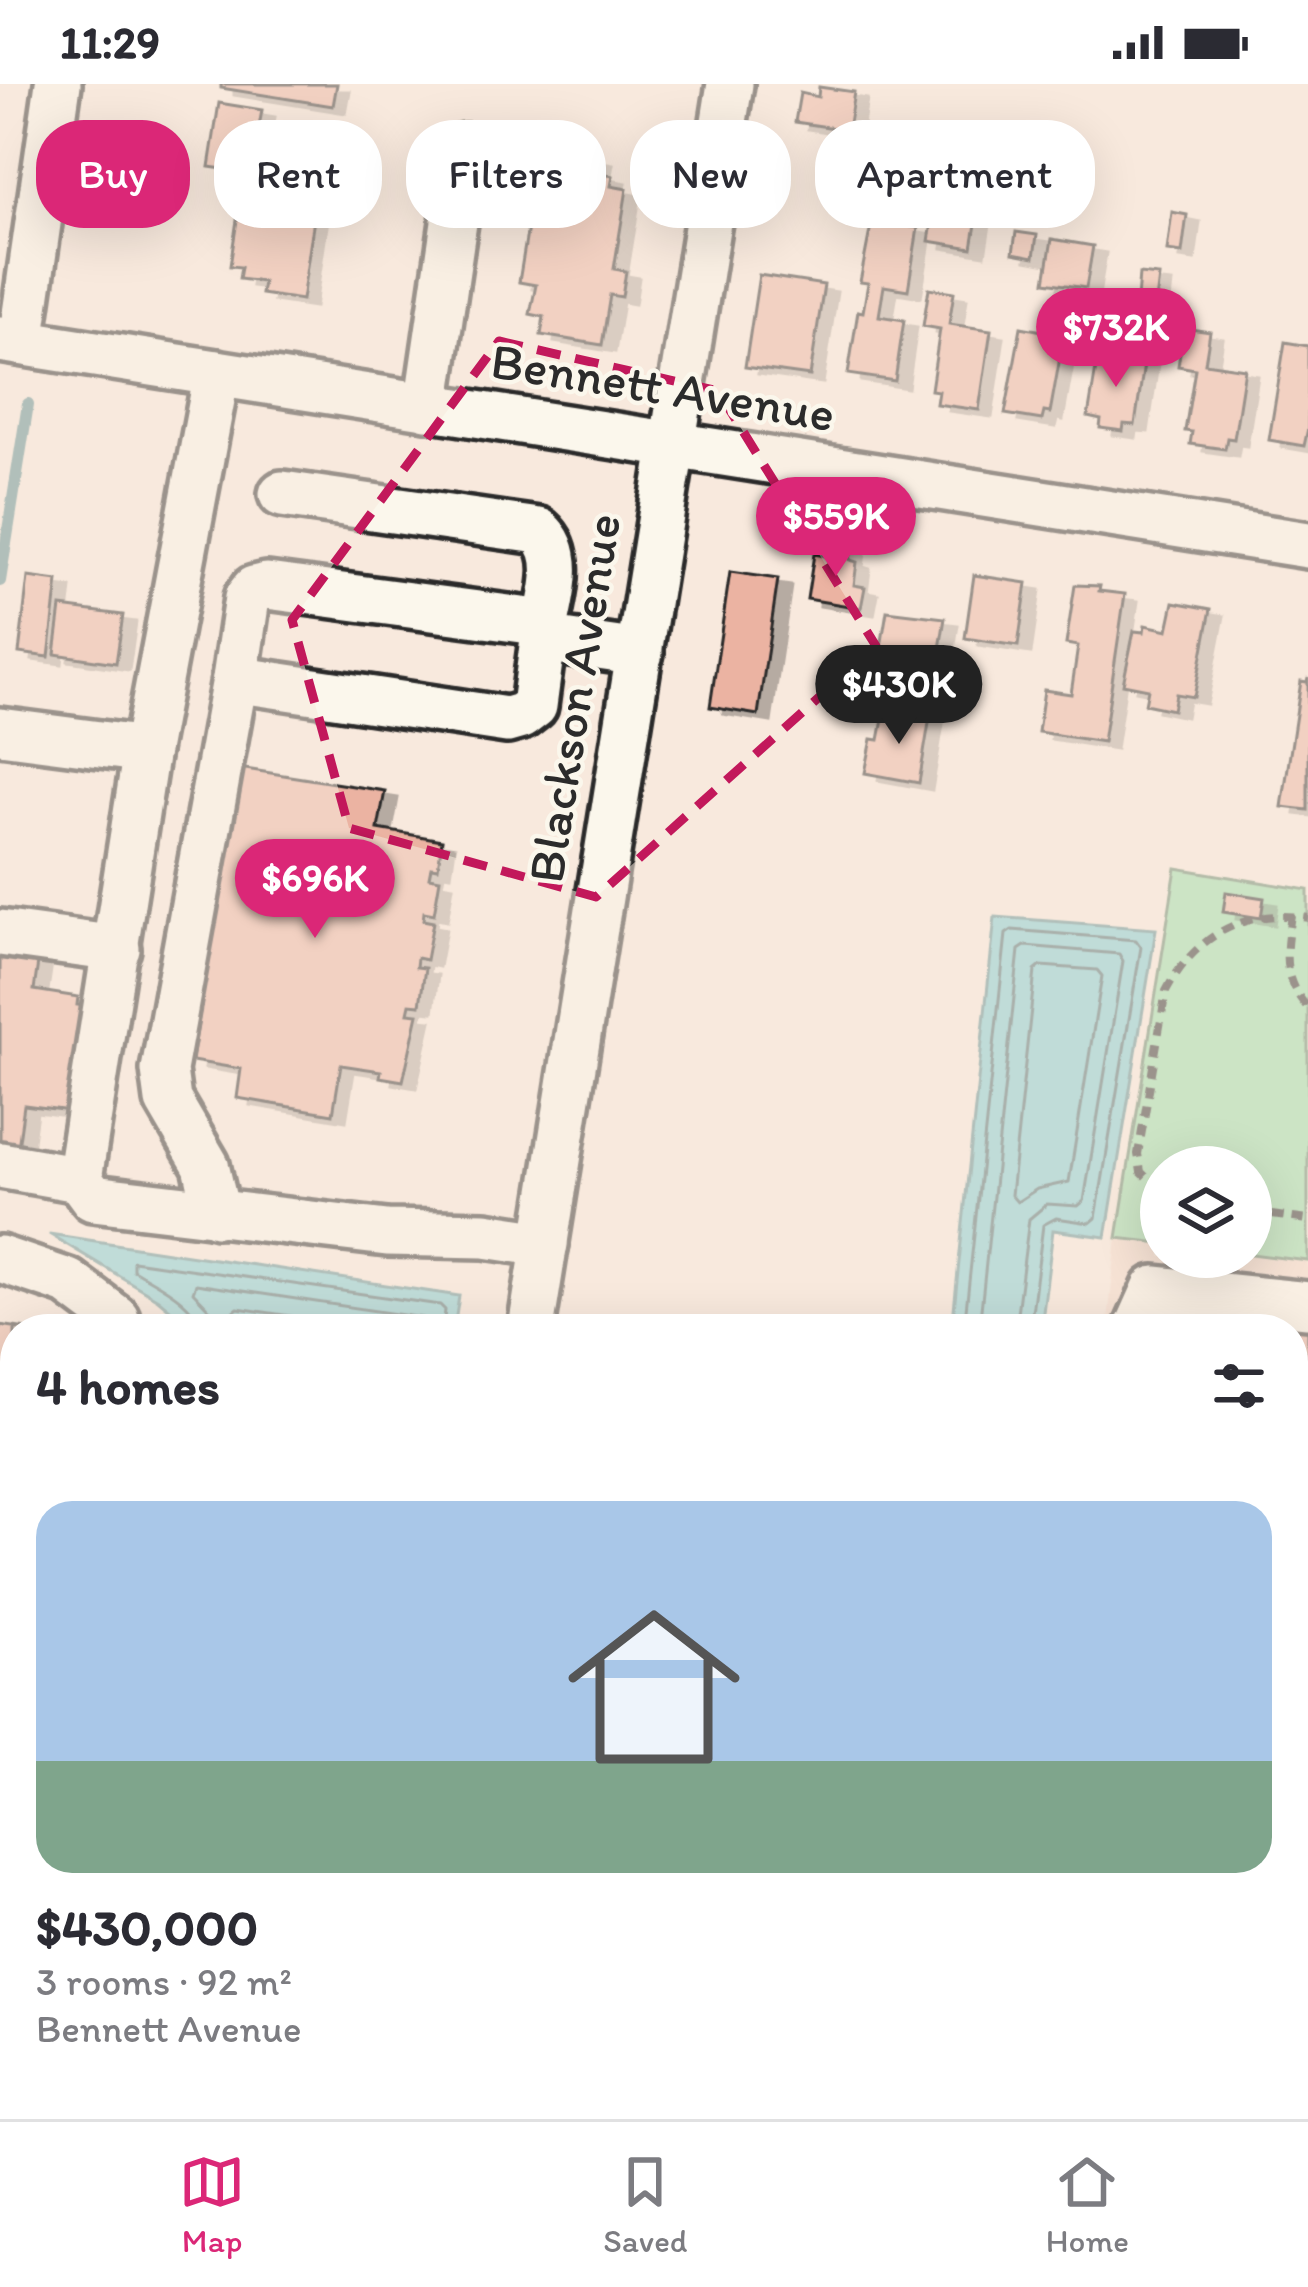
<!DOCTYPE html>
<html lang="en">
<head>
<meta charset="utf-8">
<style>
  body { margin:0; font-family:Itim,sans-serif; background:#f2f2f3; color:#2b2b33; height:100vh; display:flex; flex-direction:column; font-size:45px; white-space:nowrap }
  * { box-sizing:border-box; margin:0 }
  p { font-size:39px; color:#7c7c81 }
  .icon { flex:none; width:66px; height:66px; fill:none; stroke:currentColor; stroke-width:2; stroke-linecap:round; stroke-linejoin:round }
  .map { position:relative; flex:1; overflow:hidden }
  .panel { position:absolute; left:0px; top:1230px; width:1308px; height:807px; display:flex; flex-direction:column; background:#fff; border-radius:48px 48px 0 0; box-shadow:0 12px 48px #0002 }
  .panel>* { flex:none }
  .banner { position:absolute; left:36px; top:36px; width:1236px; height:108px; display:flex; gap:24px }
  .fabs { position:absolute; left:1140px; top:1062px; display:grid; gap:24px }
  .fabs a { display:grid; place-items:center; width:132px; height:132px; border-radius:50%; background:#fff; box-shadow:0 12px 48px #0002; font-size:60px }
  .price { position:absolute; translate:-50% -102px; padding:0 27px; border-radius:42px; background:#db2777; color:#fff; font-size:39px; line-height:78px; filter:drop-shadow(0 3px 6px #0008) }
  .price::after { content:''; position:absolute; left:50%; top:72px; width:36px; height:27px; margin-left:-18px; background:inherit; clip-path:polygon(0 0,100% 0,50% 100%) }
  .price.on { background:#222; color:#fff }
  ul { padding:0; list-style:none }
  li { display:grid; align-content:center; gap:24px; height:636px; padding:0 36px }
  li+li { border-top:3px solid #e1e1e2 }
  li span { display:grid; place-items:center; height:372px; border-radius:36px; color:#555 }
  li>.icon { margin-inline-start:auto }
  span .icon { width:216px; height:216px; fill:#fffc; stroke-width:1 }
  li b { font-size:51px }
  h2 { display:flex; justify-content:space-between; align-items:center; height:144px; padding:0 36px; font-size:51px }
  .chip { padding:0 42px; border-radius:48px; background:#fff; box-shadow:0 12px 48px #0002; font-size:42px; line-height:108px }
  .chip.on { background:#db2777; color:#fff }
  .status { display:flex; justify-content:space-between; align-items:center; height:84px; padding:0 60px; background:#fff; direction:ltr }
  .status svg { height:33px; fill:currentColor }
  .tab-bar { display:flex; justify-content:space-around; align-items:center; height:168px; border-top:3px solid #e1e1e2; background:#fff; font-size:33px; color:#7c7c81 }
  .tab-bar a { display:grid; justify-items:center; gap:6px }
  .tab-bar .on { color:#db2777 }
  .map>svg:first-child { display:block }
  .built { fill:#f4d9cb }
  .green { fill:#98dda9; stroke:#62846a; stroke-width:3 }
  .water { fill:#7bccd3; stroke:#5b8c90; stroke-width:3 }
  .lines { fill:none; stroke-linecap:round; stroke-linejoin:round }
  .shore { stroke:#4b6b6e; stroke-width:3 }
  .stream { stroke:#5b8c90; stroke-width:12 }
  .building { fill:#ebb3a2; stroke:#2b2b2b; stroke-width:3; filter:url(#shadow) }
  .minor-casing { stroke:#2b2b2b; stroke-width:54 }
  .path { stroke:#2b2b2b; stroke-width:8; stroke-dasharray:12 9; stroke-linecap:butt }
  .minor { stroke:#fbf7ec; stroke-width:45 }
  .marked { fill:none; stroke:#c2185b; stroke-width:9; stroke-dasharray:24 15; stroke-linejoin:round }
  .labels { text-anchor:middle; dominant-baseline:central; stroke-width:9; stroke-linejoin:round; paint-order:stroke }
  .street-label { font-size:51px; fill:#2b2b2b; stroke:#fbf7ec }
</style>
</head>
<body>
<div class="status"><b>11:29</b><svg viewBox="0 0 49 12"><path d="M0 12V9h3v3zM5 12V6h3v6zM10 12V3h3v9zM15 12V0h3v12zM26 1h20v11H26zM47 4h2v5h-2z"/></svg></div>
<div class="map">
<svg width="1308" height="2035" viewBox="0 0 1308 2035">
  <defs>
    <filter id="shadow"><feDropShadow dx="13" dy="7" stdDeviation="0" flood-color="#0004"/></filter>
  </defs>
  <rect width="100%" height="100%" fill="#f8e9dd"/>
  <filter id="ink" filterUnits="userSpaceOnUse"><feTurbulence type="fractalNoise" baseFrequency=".00833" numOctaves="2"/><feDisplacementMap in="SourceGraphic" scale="24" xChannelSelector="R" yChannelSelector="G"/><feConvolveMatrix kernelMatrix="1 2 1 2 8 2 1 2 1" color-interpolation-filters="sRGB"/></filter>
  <g filter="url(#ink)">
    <polygon class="built" points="1117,1154 1161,1159 1161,1173 1251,1170 1308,1177 1308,2035 1014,2035 1015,2022 1293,2022 1293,1245 1107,1245"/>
    <polygon class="green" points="1176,784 1308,806 1308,1177 1251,1170 1251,1083 1161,1083 1161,1159 1117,1154"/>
    <g class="water">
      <polygon points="995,833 1156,845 1106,1153 1053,1146 1041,1245 952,1245"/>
      <polygon points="49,1150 459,1212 454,1245 194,1245 158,1215"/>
    </g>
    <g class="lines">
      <g class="shore">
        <polygon points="1041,882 1097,886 1102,892 1069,1098 1037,1105 1017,1118 1011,1111 1035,887"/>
        <path d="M200 1245C196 1218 155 1199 133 1186V1177L440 1221 445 1226 443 1245"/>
        <polyline points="215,1245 211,1227 193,1208 196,1200 423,1234 428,1245"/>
        <polyline points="233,1245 232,1229 238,1224 376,1245"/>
        <polyline points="964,1245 1006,850 1012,846 1136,856 1141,863 1096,1134 1090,1139 1056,1134 1043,1141 1030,1245"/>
        <polyline points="979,1245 1019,866 1025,862 1119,870 1123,877 1084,1117 1078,1122 1047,1120 1029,1135 1015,1245"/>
      </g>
      <polyline class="stream" points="0,497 28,320"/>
    </g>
    <g class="building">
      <polygon points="221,0 337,0 333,22 221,4"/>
      <polygon points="819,3 854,8 848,46 795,38 800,9 818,13"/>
      <polygon points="219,19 262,26 251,89 209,83"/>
      <polygon points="541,63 600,73 597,89 613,92 611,102 627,105 614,185 626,187 622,213 610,211 602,261 541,251 544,233 530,230 536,201 519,198"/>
      <polygon points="243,97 318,108 302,216 261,210 263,198 239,195 241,183 230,182"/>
      <polygon points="937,109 980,116 972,164 929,157"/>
      <polygon points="1172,128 1187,131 1182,169 1167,167"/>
      <polygon points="872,136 918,144 908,206 884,202 879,232 904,236 895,297 848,290 858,227 863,228 868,199 860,198"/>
      <polygon points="1016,148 1037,151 1034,173 1013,169"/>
      <polygon points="1052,155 1093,162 1086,204 1045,198"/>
      <polygon points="1139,190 1159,192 1156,218 1137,216"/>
      <polygon points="759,191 824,201 810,292 745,283"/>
      <polygon points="929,204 954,208 949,240 991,246 979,326 936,320 938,307 931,306 940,245 923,242"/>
      <polygon points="1021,243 1064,251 1050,329 1044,328 1042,336 1005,330"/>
      <polygon points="1184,244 1210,248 1205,279 1245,285 1234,355 1227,354 1225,365 1190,360 1192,348 1185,347 1195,285 1178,282"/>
      <polygon points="1285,258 1308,262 1308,344 1304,362 1269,356"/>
      <polygon points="1099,266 1145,273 1135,341 1124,340 1123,347 1100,344 1101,336 1088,333"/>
      <polygon points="834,459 852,462 850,476 857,478 854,501 865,503 861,524 807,515 814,470 831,473"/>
      <polygon points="730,488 778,495 758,631 710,623"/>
      <polygon points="974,491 1027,499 1018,562 965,554"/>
      <polygon points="28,493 58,497 49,573 19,569"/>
      <polygon points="1075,501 1100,502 1099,507 1125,510 1103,658 1038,648 1044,606 1071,610 1078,562 1066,560"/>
      <polygon points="1174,518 1211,525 1194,613 1176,610 1173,626 1145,620 1148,605 1123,600 1134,547 1144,548 1145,541 1168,546"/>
      <polygon points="61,523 123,531 116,579 55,570"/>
      <polygon points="887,527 945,534 932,614 912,611 913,600 876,594"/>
      <polygon points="1308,593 1308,726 1282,723 1301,597 1307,598"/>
      <polygon points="885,625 930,633 919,699 865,689 872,655 879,656"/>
      <polygon points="239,684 385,707 378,745 442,756 438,784 431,783 429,793 440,795 434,830 424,828 423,836 433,838 426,876 417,874 416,883 425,884 420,921 410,920 408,929 418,930 403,997 380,993 381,987 341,981 333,1030 237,1014 241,985 192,977"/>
      <polygon points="1226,808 1264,814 1261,834 1223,828"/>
      <polygon points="0,853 41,858 34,906 78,913 77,921 85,922 70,1027 24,1021 18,1064 0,1061"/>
      <polygon points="1296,1235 1308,1237 1308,1734 1293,1732"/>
      <polygon points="0,1241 27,1245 15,1245 15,1450 0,1542"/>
    </g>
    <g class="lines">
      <g class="minor-casing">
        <g id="minor">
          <polyline points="0,255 1308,461"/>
          <polyline points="21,258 58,0"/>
          <polyline points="427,323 465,63"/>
          <path d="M282 410 539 447C568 472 548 521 543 555L640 569"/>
          <polyline points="235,595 247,514 254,505 267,502 545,539"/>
          <polyline points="0,647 146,666"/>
          <polyline points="0,849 117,865"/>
          <polyline points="0,1081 79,1095 146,666 217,289"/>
          <polyline points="79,1095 93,1114 387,1149 485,1151 545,1160"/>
          <polyline points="217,1130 206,1081 168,1016 164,986 235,595 507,636 521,632 534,622 543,555"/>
          <polyline points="0,1175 68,1198 116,1234"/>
          <polyline points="531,1245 730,0"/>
          <polyline points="1137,1245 1155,1205 1308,1221"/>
          <polyline points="15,1801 8,1845 15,1846"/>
          <polyline points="1293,1811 1308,1814"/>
          <polyline points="0,2029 41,2035"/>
          <polyline points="408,2035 410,2022"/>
          <polyline points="562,2035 565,2022"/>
          <polyline points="1048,2035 1049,2022"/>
          <polyline points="1183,2035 1185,2022"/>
        </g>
      </g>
      <g class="path">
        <path d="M1291 831C1285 869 1281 894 1308 924"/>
        <path d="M1161 1107 1141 1088 1138 1070 1166 907C1195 852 1244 824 1308 834"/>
        <polyline points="1251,1128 1308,1136"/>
      </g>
      <use href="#minor" class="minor"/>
    </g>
  </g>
  <path d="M0 0H1308V2035H0ZM499 257 718 307 876 562 596 813 349 744 292 536Z" fill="#f8e9dd" fill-opacity=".55" fill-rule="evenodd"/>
  <path class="marked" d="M499 257 718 307 876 562 596 813 349 744 292 536Z"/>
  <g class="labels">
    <g class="street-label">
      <text transform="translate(663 303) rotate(9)">Bennett Avenue</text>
      <text transform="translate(574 614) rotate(-81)">Blackson Avenue</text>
    </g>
  </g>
</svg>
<div class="fabs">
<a><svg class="icon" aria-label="layers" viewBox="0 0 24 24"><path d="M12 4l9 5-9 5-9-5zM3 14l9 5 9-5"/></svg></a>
</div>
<b class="price" style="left:1116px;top:306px">$732K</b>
<b class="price" style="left:836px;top:495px">$559K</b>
<b class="price on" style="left:899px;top:663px">$430K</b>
<b class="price" style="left:315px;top:857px">$696K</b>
<div class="banner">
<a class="chip on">Buy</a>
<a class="chip">Rent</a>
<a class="chip">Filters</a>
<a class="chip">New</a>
<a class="chip">Apartment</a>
</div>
<section class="panel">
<h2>4 homes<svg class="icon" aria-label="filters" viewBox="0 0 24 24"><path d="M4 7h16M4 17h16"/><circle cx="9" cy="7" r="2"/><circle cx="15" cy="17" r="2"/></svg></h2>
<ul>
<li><span style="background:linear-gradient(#a9c7e8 70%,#7fa58c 0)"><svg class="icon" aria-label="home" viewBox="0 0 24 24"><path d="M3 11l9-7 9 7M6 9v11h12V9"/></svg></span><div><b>$430,000</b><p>3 rooms · 92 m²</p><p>Bennett Avenue</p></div></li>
</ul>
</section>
</div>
<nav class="tab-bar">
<a class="on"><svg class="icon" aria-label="map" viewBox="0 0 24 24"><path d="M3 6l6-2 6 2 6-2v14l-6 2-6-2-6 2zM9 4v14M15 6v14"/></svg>Map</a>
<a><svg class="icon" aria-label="saved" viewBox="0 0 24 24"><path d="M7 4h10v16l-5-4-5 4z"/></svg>Saved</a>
<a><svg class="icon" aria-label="home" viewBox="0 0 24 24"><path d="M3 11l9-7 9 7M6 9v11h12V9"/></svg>Home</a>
</nav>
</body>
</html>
